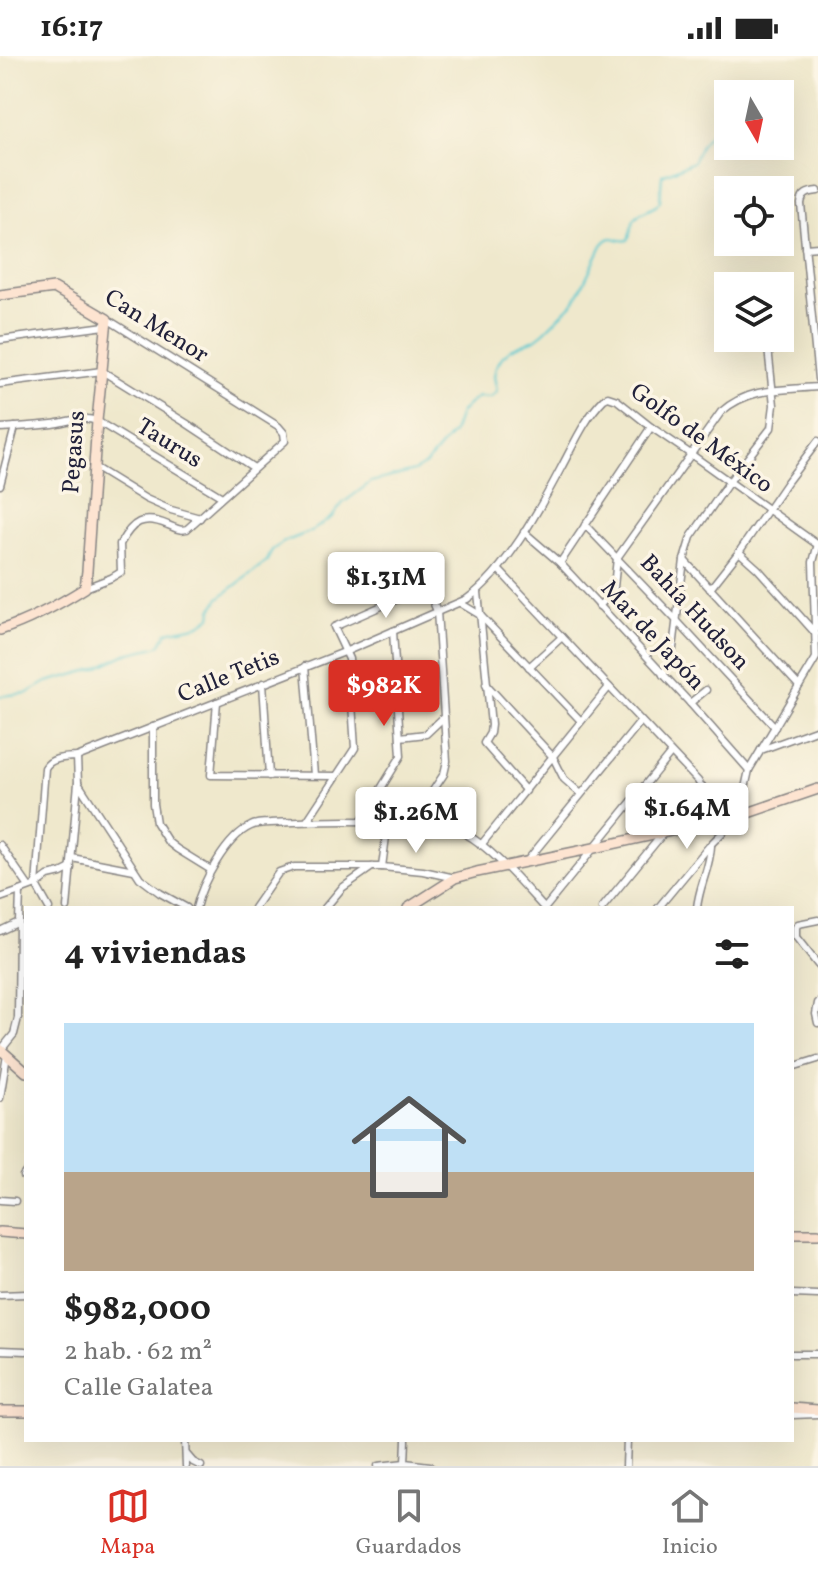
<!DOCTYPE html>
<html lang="es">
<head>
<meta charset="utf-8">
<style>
  body { margin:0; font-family:Vollkorn,serif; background:#f2f2f2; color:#222; height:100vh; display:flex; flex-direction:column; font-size:30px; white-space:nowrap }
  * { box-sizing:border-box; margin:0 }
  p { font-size:26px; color:#767676 }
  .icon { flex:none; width:44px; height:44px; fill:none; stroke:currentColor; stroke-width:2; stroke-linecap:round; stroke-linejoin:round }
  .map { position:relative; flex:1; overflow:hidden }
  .details { position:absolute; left:24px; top:850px; width:770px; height:536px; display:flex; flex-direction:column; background:#fff; border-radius:0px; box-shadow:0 8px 32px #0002 }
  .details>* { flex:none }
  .needle { width:52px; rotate:171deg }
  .controls { position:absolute; left:714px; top:24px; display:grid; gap:16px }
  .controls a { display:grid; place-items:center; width:80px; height:80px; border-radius:0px; background:#fff; box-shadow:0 8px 32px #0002; font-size:40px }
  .price { position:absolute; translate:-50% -68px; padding:0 18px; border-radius:8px; background:#fff; color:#222; font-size:26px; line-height:52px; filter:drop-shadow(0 2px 4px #0008) }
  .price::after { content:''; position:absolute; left:50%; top:48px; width:24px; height:18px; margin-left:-12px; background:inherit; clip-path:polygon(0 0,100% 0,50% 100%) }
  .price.current { background:#d93025; color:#fff }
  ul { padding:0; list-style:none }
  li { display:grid; align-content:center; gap:16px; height:424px; padding:0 40px }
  li span { display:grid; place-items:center; height:248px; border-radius:0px; color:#555 }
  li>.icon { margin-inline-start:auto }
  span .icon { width:144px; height:144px; fill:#fffc; stroke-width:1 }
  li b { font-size:34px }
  h2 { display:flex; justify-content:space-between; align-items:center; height:96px; padding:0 40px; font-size:34px }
  .status { display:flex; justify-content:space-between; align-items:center; height:56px; padding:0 40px; background:#fff; direction:ltr }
  .status svg { height:22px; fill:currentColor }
  .menu { display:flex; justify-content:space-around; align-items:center; height:112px; border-top:2px solid #e0e0e0; background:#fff; font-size:22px; color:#767676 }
  .menu a { display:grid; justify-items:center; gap:4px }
  .menu .current { color:#d93025 }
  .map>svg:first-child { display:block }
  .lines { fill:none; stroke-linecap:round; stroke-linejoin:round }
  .stream { stroke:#5bc8d0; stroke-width:2 }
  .street-casing { stroke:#888584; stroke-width:9 }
  .secondary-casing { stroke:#888584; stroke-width:12 }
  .street { stroke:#fff; stroke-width:6 }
  .secondary { stroke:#fde4d1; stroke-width:9 }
  .labels { text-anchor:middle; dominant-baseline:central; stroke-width:7; stroke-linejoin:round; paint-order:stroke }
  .street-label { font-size:24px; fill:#22223b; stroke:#fcf5e5 }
</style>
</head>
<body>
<div class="status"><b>16:17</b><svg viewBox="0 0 49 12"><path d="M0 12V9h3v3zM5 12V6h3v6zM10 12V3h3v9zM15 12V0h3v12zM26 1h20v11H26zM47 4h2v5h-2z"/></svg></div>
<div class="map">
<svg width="818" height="1410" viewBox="0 0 818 1410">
  <rect width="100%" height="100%" fill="#fcf5e5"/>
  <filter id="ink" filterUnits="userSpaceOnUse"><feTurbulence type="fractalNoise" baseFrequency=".0125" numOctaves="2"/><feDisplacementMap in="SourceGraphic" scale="16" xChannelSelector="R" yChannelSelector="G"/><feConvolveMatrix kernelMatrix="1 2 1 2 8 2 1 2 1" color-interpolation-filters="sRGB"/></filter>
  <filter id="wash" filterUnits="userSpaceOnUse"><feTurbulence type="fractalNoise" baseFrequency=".006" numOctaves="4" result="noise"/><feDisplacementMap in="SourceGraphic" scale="32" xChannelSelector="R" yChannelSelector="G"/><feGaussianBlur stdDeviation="1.8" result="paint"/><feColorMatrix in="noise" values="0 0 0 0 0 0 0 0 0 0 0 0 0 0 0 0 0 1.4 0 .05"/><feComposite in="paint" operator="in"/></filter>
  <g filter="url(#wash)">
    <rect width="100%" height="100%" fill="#efe8cc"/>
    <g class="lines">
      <path class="stream" d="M0 640 28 637 47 626 95 613 126 598 156 591 161 588 167 576 200 569 211 561 212 554 219 542 267 505 272 494 284 486 312 475 332 461 343 447 371 426 414 415 426 408 453 377 460 357 468 349 478 341 490 342 497 336 494 320 496 311 502 301 511 293 535 283 544 276 575 245 602 189C613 175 616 187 628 184L634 164 640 158 656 150 660 145 662 119 693 106 701 89 719 66"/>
    </g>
  </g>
  <g filter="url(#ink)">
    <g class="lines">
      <g class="street-casing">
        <g id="street">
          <path d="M818 135C808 136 802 138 801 148L818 323"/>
          <polyline points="805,192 818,191"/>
          <polyline points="0,284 105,270"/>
          <polyline points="0,328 102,315 186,367 254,412"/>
          <path d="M0 372C18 371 35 370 52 368 68 366 82 359 97 365L222 441"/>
          <polyline points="94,411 146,443 171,454 200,462"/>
          <polyline points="0,429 15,371"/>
          <polyline points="585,469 676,564 775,671"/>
          <polyline points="524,476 560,507 690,647 749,714"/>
          <polyline points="739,496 758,513 816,578"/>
          <polyline points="684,504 799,630"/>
          <polyline points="560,507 651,371"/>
          <polyline points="498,513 698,725 706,739 713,765"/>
          <path d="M85 532 111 522 121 516 120 488C132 466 143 458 168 469 176 472 179 475 187 473L285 385 284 377 278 370 107 263"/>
          <polyline points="710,533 739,496 787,426 818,385"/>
          <polyline points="478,536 491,669 490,677 484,687 526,735"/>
          <polyline points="460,547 480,559 581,665"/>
          <path d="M599 550 610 539 614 531 617 502 721 356C749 331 783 334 818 331"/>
          <polyline points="305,610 314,719"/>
          <polyline points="529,611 562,581"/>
          <polyline points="663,619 672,600 684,504 691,481 729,426 771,372 774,349 767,282"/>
          <polyline points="263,627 269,720"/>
          <polyline points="486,628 553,701 564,723 581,738"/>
          <polyline points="217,646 211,719 336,720"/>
          <polyline points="690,647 706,634"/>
          <polyline points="153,671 153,748 156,767 168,786 177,793 211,814"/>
          <polyline points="400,681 426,678 444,661"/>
          <polyline points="761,694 818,673"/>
          <polyline points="78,727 140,822 160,837 187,852"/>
          <polyline points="307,765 355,692 349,603 334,571 425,531 427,532 437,555 447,705 444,718 411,768"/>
          <polyline points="361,765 401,700 393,575"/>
          <polyline points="0,789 29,831"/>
          <polyline points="481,789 609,631"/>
          <polyline points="72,802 134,814"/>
          <polyline points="527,805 641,665"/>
          <polyline points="382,811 388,765"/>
          <path d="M36 829 45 712C51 701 65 702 77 701L347 595 467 543C506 515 539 454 561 412 574 388 585 362 604 343L608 341 617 344 651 371 692 399 818 489"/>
          <polyline points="36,829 49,852"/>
          <polyline points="0,842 20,835 36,829 48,820 61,817 71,812"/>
          <polyline points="67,852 78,727 77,701"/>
          <path d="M196 852C202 827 226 781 251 770 257 767 264 767 270 767 321 765 372 763 422 769 436 770 452 770 464 777 491 791 523 829 544 852"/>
          <polyline points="254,852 279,816 294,811 382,811 423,815 455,822"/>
          <polyline points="325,852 342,832 372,811"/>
          <polyline points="545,852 671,697"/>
          <polyline points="602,852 702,730"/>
          <polyline points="658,852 711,788 739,760 749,714 816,602 813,506 818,488"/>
          <path d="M697 852C699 830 710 812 711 790"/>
          <polyline points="818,864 798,868 796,871 796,881 818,909"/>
          <polyline points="0,875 19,866 20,835"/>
          <polyline points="818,947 816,958 818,967"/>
          <polyline points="1,994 14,978 18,962 19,866"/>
          <polyline points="792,1011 818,1003"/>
          <polyline points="0,1042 7,999"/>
          <polyline points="23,1120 26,1116"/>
          <polyline points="0,1144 15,1145"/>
          <polyline points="792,1238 818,1239"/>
          <polyline points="0,1239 26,1238"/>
          <polyline points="0,1294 26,1295"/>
          <polyline points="792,1298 818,1298"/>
          <polyline points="792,1359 818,1358"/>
          <polyline points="185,1384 186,1410"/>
          <polyline points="187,1399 193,1406 201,1410"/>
          <polyline points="405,1407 406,1384"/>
          <polyline points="378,1410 405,1407 430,1410"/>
          <polyline points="626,1410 627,1384"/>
        </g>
      </g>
      <g class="secondary-casing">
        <g id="secondary">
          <path d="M0 239 54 232 107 263 97 365 87 515 85 532C58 549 31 564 0 574"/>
          <polyline points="408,852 455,822 477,816 594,792 739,760 818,733"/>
          <polyline points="0,993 26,1016"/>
          <polyline points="0,1176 26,1178"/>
          <polyline points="792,1178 818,1178"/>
          <polyline points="792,1352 818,1354"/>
          <polyline points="0,1355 26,1355"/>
        </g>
      </g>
      <use href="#street" class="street"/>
      <use href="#secondary" class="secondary"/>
    </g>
  </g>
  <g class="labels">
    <g class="street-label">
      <text transform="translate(156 271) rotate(32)">Can Menor</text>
      <text transform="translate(701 383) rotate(36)">Golfo de México</text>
      <text transform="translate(169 388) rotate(32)">Taurus</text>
      <text transform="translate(75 396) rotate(-86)">Pegasus</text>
      <text transform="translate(694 557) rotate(47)">Bahía Hudson</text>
      <text transform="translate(652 580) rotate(47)">Mar de Japón</text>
      <text transform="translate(229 621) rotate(-22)">Calle Tetis</text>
    </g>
  </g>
</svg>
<div class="controls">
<a><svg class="needle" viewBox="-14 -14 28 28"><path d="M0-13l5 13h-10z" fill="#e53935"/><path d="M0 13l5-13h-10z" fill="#767676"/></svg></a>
<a><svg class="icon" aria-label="locate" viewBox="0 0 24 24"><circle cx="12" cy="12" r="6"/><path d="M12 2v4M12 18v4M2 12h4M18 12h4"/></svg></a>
<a><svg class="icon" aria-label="layers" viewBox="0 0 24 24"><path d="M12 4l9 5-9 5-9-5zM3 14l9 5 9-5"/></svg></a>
</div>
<b class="price" style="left:386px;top:564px">$1.31M</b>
<b class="price current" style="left:384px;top:672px">$982K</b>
<b class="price" style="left:687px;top:795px">$1.64M</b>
<b class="price" style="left:416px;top:799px">$1.26M</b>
<section class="details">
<h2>4 viviendas<svg class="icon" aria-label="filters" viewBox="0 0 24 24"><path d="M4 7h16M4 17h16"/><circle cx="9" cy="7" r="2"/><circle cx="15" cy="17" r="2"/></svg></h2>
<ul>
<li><span style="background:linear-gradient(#bfe0f5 60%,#b9a48a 0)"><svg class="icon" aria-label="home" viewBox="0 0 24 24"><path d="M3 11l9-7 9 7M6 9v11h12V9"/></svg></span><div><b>$982,000</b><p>2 hab. · 62 m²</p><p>Calle Galatea</p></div></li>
</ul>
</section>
</div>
<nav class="menu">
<a class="current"><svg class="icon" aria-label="map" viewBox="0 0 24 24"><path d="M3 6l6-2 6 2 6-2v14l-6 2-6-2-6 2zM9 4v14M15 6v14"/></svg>Mapa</a>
<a><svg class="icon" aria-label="saved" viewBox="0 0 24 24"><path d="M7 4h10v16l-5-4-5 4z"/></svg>Guardados</a>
<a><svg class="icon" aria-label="home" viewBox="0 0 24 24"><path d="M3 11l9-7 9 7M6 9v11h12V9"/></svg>Inicio</a>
</nav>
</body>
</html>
